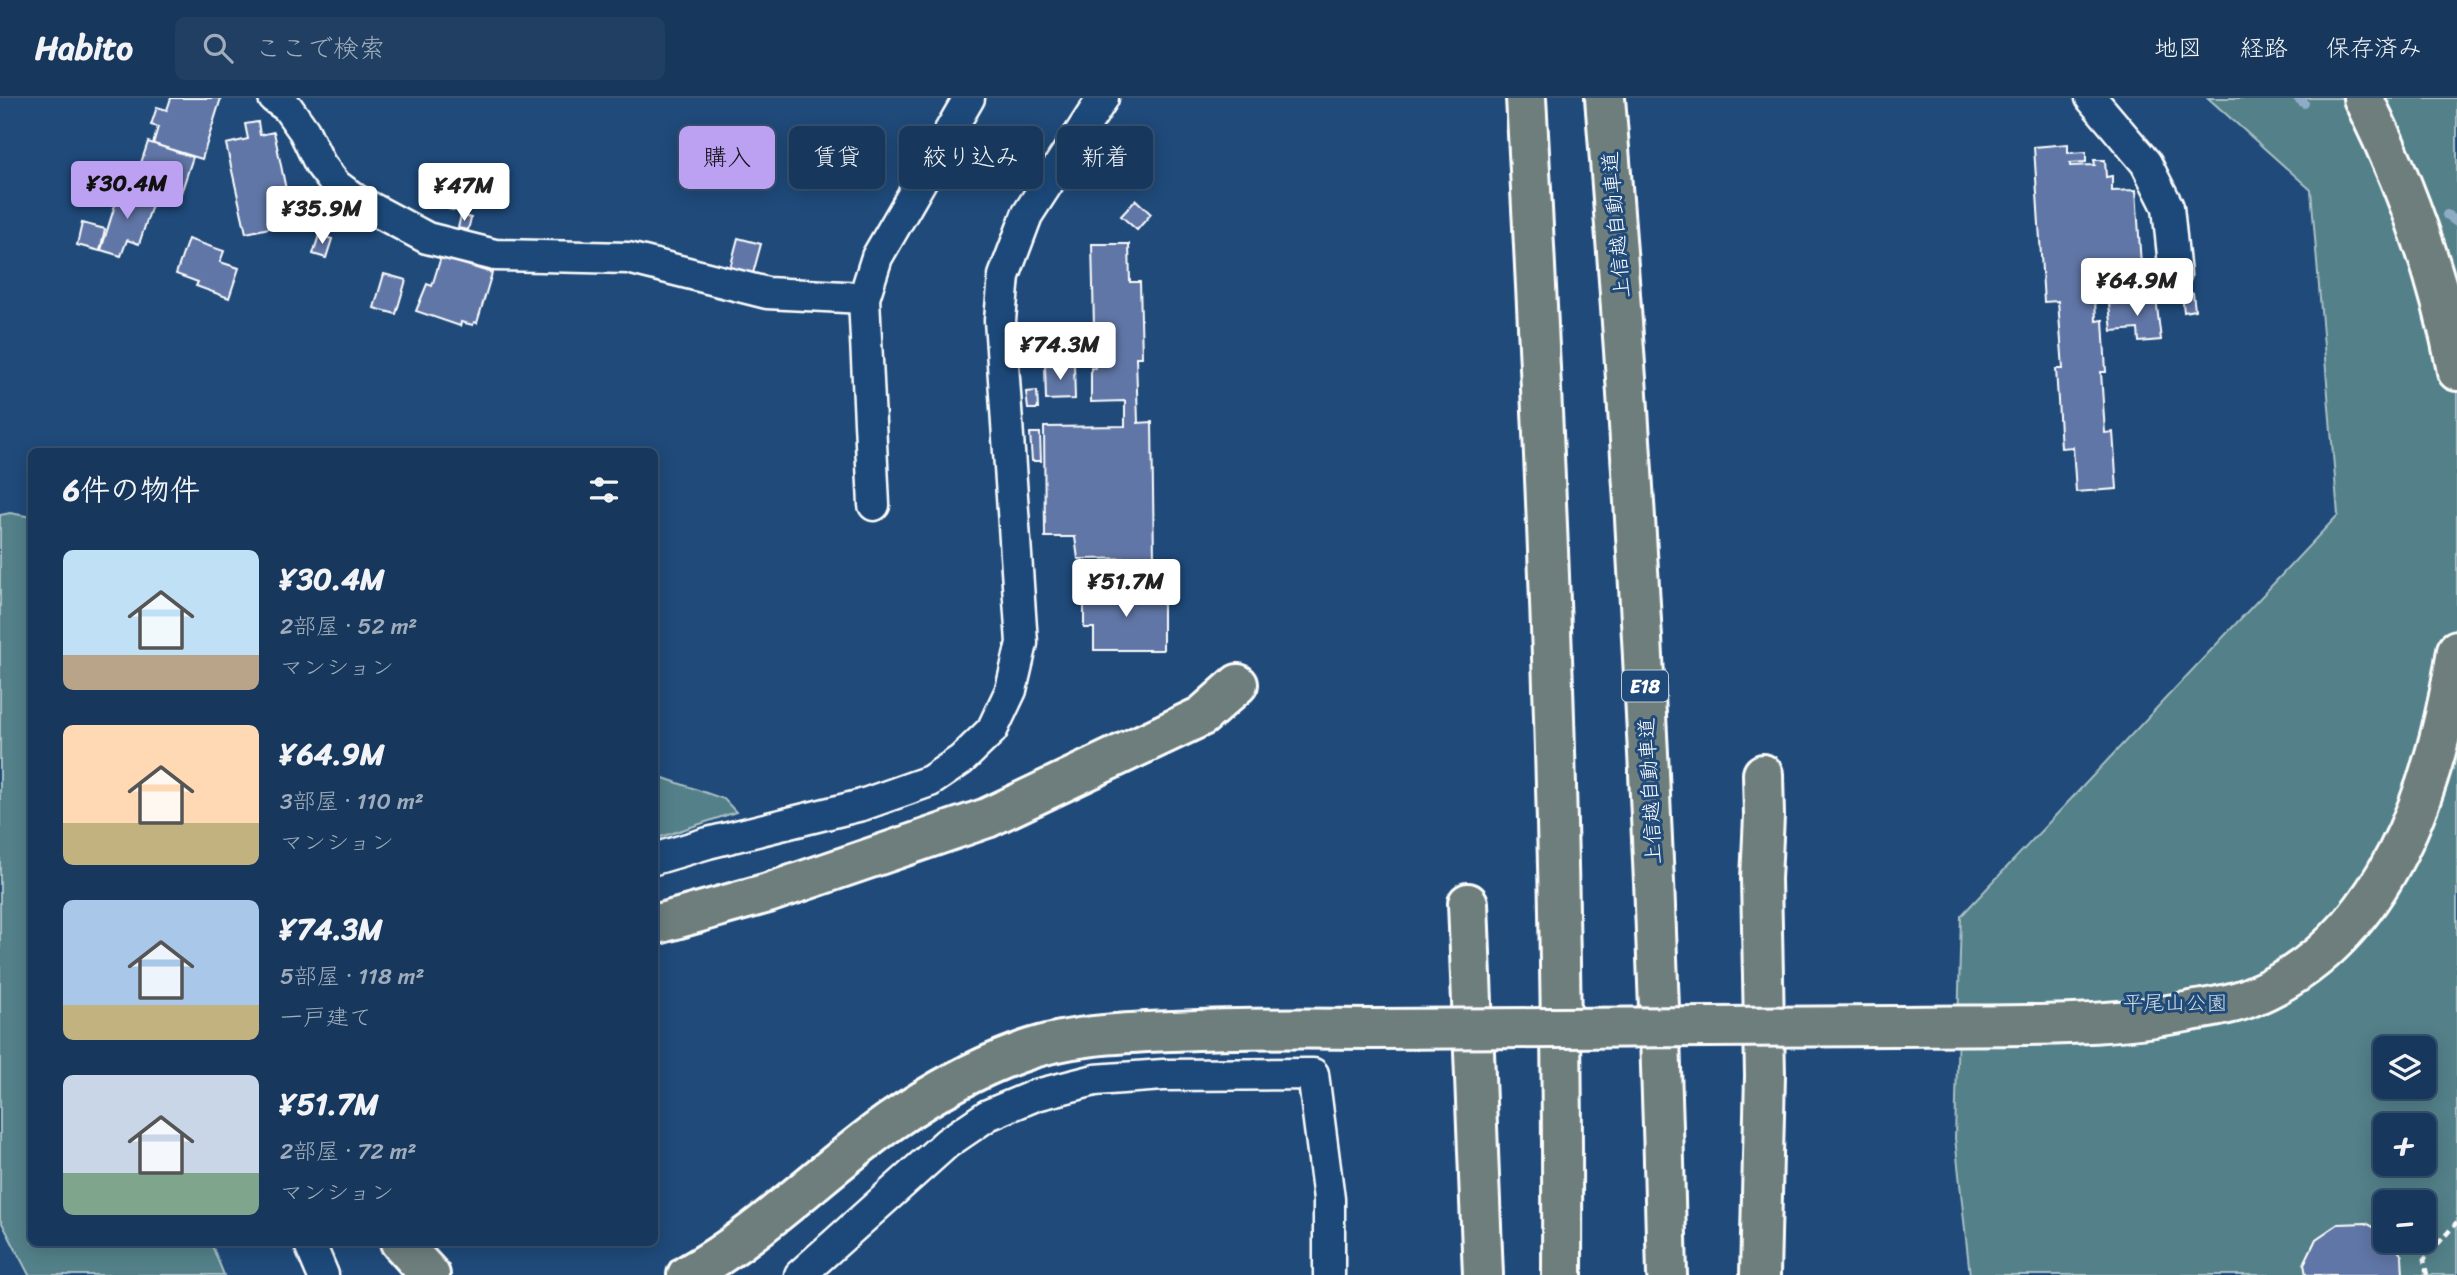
<!DOCTYPE html>
<html lang="ja">
<head>
<meta charset="utf-8">
<style>
  body { margin:0; font-family:Sriracha,"Klee One",sans-serif; background:#203f62; color:#f1f3f6; height:100vh; display:flex; flex-direction:column; font-size:26px; white-space:nowrap }
  * { box-sizing:border-box; margin:0 }
  p { font-size:23px; color:#9eacbb }
  .icon { flex:none; width:38px; height:38px; fill:none; stroke:currentColor; stroke-width:2; stroke-linecap:round; stroke-linejoin:round }
  .map { position:relative; flex:1; overflow:hidden }
  .drawer { position:absolute; left:28px; top:350px; width:630px; height:798px; display:flex; flex-direction:column; background:#17385c; border-radius:10px; box-shadow:0 4px 18px #0003,0 0 0 2px #365272 }
  .drawer>* { flex:none }
  .hud { position:absolute; left:679px; top:28px; width:665px; height:63px; display:flex; gap:14px }
  .controls { position:absolute; left:2373px; top:938px; display:grid; gap:14px }
  .controls a { display:grid; place-items:center; width:63px; height:63px; border-radius:10px; background:#17385c; box-shadow:0 4px 18px #0003,0 0 0 2px #365272; font-size:35px }
  .price { position:absolute; translate:-50% -60px; padding:0 16px; border-radius:7px; background:#fff; color:#222; font-size:23px; line-height:46px; filter:drop-shadow(0 2px 4px #0008) }
  .price::after { content:''; position:absolute; left:50%; top:42px; width:21px; height:16px; margin-left:-10px; background:inherit; clip-path:polygon(0 0,100% 0,50% 100%) }
  .price.on { background:#bca0f2; color:#111 }
  ul { padding:0; list-style:none }
  li { display:flex; align-items:center; gap:21px; height:175px; padding:0 35px }
  li span { display:grid; place-items:center; flex:none; width:196px; height:140px; border-radius:10px; color:#555 }
  li>.icon { margin-inline-start:auto }
  span .icon { width:84px; height:84px; fill:#fffc; stroke-width:1 }
  li b { font-size:30px }
  h2 { display:flex; justify-content:space-between; align-items:center; height:84px; padding:0 35px; font-size:30px }
  .tag { padding:0 24px; border-radius:10px; background:#17385c; box-shadow:0 4px 18px #0003,0 0 0 2px #365272; font-size:24px; line-height:63px }
  .tag.on { background:#bca0f2; color:#111 }
  header { display:flex; align-items:center; gap:42px; box-sizing:border-box; height:98px; padding:0 35px; background:#17385c; border-bottom:2px solid #365272 }
  header strong { font-size:33px }
  nav { display:flex; gap:38px; margin-inline-start:auto; font-size:24px }
  .search { width:490px; height:63px; background:#203f62; display:flex; align-items:center; gap:18px; box-sizing:border-box; padding:0 24px; border-radius:10px; color:#9eacbb; font-size:26px }
  .map>svg:first-child { display:block }
  .green { fill:#538089; stroke:#a9c0c4; stroke-width:2; fill-rule:evenodd }
  .lines { fill:none; stroke-linecap:round; stroke-linejoin:round }
  .stream { stroke:#8eacc5; stroke-width:10 }
  .building { fill:#6076a6; stroke:#fff; stroke-width:2 }
  .minor-casing { stroke:#fff; stroke-width:35 }
  .motorway-casing { stroke:#fff; stroke-width:44 }
  .path { stroke:#fff; stroke-width:4.5; stroke-dasharray:7 5; stroke-linecap:butt }
  .minor { stroke:#1f4a7a; stroke-width:30 }
  .motorway { stroke:#6d7e7c; stroke-width:38 }
  .motorway-bridge-casing { stroke:#fff; stroke-width:44; stroke-linecap:butt }
  .motorway-bridge { stroke:#6d7e7c; stroke-width:38 }
  .labels { text-anchor:middle; dominant-baseline:central; stroke-width:6; stroke-linejoin:round; paint-order:stroke }
  .shield { fill:#1f4a7a; stroke:#bcc9d7; stroke-width:2 }
  .shield-label { font-size:19px; font-weight:bold; fill:#fff }
  .street-label { font-size:21px; fill:#fff; stroke:#1f4a7a }
  .park-label { font-size:21px; fill:#d4dfe2; stroke:#1f4a7a }
</style>
</head>
<body>
<header>
<strong>Habito</strong>
<div class="search"><svg class="icon" aria-label="search" viewBox="0 0 24 24"><circle cx="10" cy="10" r="6"/><path d="M15 15l6 6"/></svg>ここで検索</div>
<nav><a>地図</a><a>経路</a><a>保存済み</a></nav>
</header>
<div class="map">
<svg width="2457" height="1177" viewBox="0 0 2457 1177">
  <rect width="100%" height="100%" fill="#1f4a7a"/>
  <filter id="ink" filterUnits="userSpaceOnUse"><feTurbulence type="fractalNoise" baseFrequency=".0143" numOctaves="2"/><feDisplacementMap in="SourceGraphic" scale="14" xChannelSelector="R" yChannelSelector="G"/><feConvolveMatrix kernelMatrix="1 2 1 2 8 2 1 2 1" color-interpolation-filters="sRGB"/></filter>
  <g filter="url(#ink)">
    <g class="green">
      <path d="M2208 0H2457V1177H1970L1955 1040 1961 818 2338 417 2311 92ZM2385 950H2424V989H2385ZM2385 1027H2424V1066H2385ZM2385 1104H2424V1143H2385Z"/>
      <polygon points="10,415 32,419 32,1144 211,1145 224,1177 29,1177 0,1121 0,417"/>
      <polygon points="655,677 724,701 736,714 655,741"/>
    </g>
    <g class="lines">
      <g class="stream">
        <polyline points="2298,0 2304,5"/>
        <polyline points="2447,117 2457,124"/>
      </g>
    </g>
    <g class="building">
      <polygon points="171,0 221,0 202,61 153,46 158,29 151,27 157,9 167,12"/>
      <polygon points="258,24 260,37 274,34 293,125 246,135 226,46 248,41 245,26"/>
      <polygon points="148,44 193,59 179,101 134,86"/>
      <polygon points="2068,46 2068,55 2086,54 2086,64 2070,65 2070,68 2095,67 2094,62 2105,62 2106,79 2112,78 2112,93 2136,92 2143,197 2095,200 2096,223 2103,222 2106,274 2101,274 2105,335 2113,334 2117,391 2076,394 2073,349 2061,350 2056,271 2063,271 2058,203 2044,204 2034,49"/>
      <polygon points="120,91 154,101 139,146 127,142 121,158 101,152"/>
      <polygon points="453,93 464,96 459,113 448,111"/>
      <polygon points="1136,102 1151,116 1137,132 1121,118"/>
      <polygon points="461,117 471,120 468,132 458,130"/>
      <polygon points="82,125 105,131 100,153 77,147"/>
      <polygon points="319,137 332,141 326,160 313,156"/>
      <polygon points="738,140 761,146 752,179 729,174"/>
      <polygon points="188,141 224,153 220,164 239,170 229,200 196,188 198,184 176,176"/>
      <polygon points="1092,146 1129,146 1130,184 1140,184 1142,259 1136,259 1138,325 1152,324 1154,460 1078,461 1075,439 1045,439 1044,329 1125,328 1125,303 1091,304 1091,270 1095,270"/>
      <polygon points="441,159 492,175 477,225 474,224 473,227 461,224 460,228 416,213 427,186 432,188"/>
      <polygon points="384,176 406,182 396,216 374,210"/>
      <polygon points="2193,195 2195,212 2184,214 2182,196"/>
      <polygon points="2156,200 2161,242 2139,244 2138,231 2112,233 2109,206"/>
      <polygon points="1074,266 1075,301 1046,302 1045,267"/>
      <polygon points="1037,293 1038,311 1028,311 1026,294"/>
      <polygon points="1030,335 1040,335 1041,363 1032,363"/>
      <polygon points="1150,487 1163,487 1163,552 1094,552 1094,530 1084,530 1084,494 1150,494"/>
      <polygon points="2366,1125 2385,1135 2385,1143 2391,1143 2402,1158 2403,1177 2306,1177 2304,1166 2316,1141 2338,1126"/>
    </g>
    <g class="lines">
      <g class="minor-casing">
        <g id="minor">
          <polyline points="274,0 287,9 304,33 320,66 336,87 356,102 427,140 495,157 628,160 767,195 864,200"/>
          <polyline points="2091,0 2146,65 2168,109 2175,177"/>
          <polyline points="874,407 864,200 877,159 969,0"/>
          <polyline points="654,761 708,745 862,707 930,683 961,662 992,632 1011,592 1022,545 1000,222 1004,178 1027,117 1103,0"/>
          <polyline points="309,1144 323,1177"/>
          <polyline points="800,1177 947,1045 988,1017 1036,997 1095,982 1163,977 1313,976 1329,1101 1329,1177"/>
        </g>
      </g>
      <g class="motorway-casing">
        <g id="motorway">
          <path d="M1526 0C1548 392 1564 785 1562 1177"/>
          <path d="M1605 0C1637 392 1658 784 1667 1177"/>
          <path d="M2363 0C2406 87 2439 177 2457 273"/>
          <polyline points="1468,805 1483,1177"/>
          <polyline points="654,827 768,795 987,720 1202,618 1238,586"/>
          <path d="M1894 928C1992 926 2094 932 2191 913 2209 910 2230 907 2248 900 2386 846 2437 686 2457 552"/>
          <polyline points="400,1144 430,1177"/>
          <path d="M687 1177C761 1136 821 1073 890 1024 929 997 972 972 1016 956 1065 937 1121 935 1173 933 1240 930 1307 930 1374 931"/>
          <polyline points="1760,1177 1765,977 1761,781 1764,718 1763,676"/>
        </g>
      </g>
      <polyline class="path" points="2427,1177 2424,1162 2457,1124"/>
      <use href="#minor" class="minor"/>
      <use href="#motorway" class="motorway"/>
      <g class="motorway-bridge-casing">
        <polyline id="motorway-bridge" points="1374,931 1894,928"/>
      </g>
      <use href="#motorway-bridge" class="motorway-bridge"/>
    </g>
  </g>
  <g class="labels">
    <rect class="shield" x="1622" y="572.5" width="46" height="31" rx="5"/>
    <g class="shield-label">
      <text x="1645" y="588">E18</text>
    </g>
    <g class="street-label">
      <text transform="translate(1616 127) rotate(-95)">上信越自動車道</text>
      <text transform="translate(1650 693) rotate(-93)">上信越自動車道</text>
    </g>
    <g class="park-label">
      <text x="2175" y="905">平尾山公園</text>
    </g>
  </g>
</svg>
<div class="controls">
<a><svg class="icon" aria-label="layers" viewBox="0 0 24 24"><path d="M12 4l9 5-9 5-9-5zM3 14l9 5 9-5"/></svg></a>
<a>+</a>
<a>−</a>
</div>
<b class="price on" style="left:127px;top:123px">¥30.4M</b>
<b class="price" style="left:464px;top:125px">¥47M</b>
<b class="price" style="left:322px;top:148px">¥35.9M</b>
<b class="price" style="left:2137px;top:220px">¥64.9M</b>
<b class="price" style="left:1060px;top:284px">¥74.3M</b>
<b class="price" style="left:1126px;top:521px">¥51.7M</b>
<div class="hud">
<a class="tag on">購入</a>
<a class="tag">賃貸</a>
<a class="tag">絞り込み</a>
<a class="tag">新着</a>
</div>
<section class="drawer">
<h2>6件の物件<svg class="icon" aria-label="filters" viewBox="0 0 24 24"><path d="M4 7h16M4 17h16"/><circle cx="9" cy="7" r="2"/><circle cx="15" cy="17" r="2"/></svg></h2>
<ul>
<li><span style="background:linear-gradient(#bfe0f5 75%,#b9a48a 0)"><svg class="icon" aria-label="home" viewBox="0 0 24 24"><path d="M3 11l9-7 9 7M6 9v11h12V9"/></svg></span><div><b>¥30.4M</b><p>2部屋 · 52 m²</p><p>マンション</p></div></li>
<li><span style="background:linear-gradient(#ffd9b3 70%,#c2b280 0)"><svg class="icon" aria-label="home" viewBox="0 0 24 24"><path d="M3 11l9-7 9 7M6 9v11h12V9"/></svg></span><div><b>¥64.9M</b><p>3部屋 · 110 m²</p><p>マンション</p></div></li>
<li><span style="background:linear-gradient(#a9c7e8 75%,#c2b280 0)"><svg class="icon" aria-label="home" viewBox="0 0 24 24"><path d="M3 11l9-7 9 7M6 9v11h12V9"/></svg></span><div><b>¥74.3M</b><p>5部屋 · 118 m²</p><p>一戸建て</p></div></li>
<li><span style="background:linear-gradient(#c9d6e8 70%,#7fa58c 0)"><svg class="icon" aria-label="home" viewBox="0 0 24 24"><path d="M3 11l9-7 9 7M6 9v11h12V9"/></svg></span><div><b>¥51.7M</b><p>2部屋 · 72 m²</p><p>マンション</p></div></li>
</ul>
</section>
</div>
</body>
</html>
